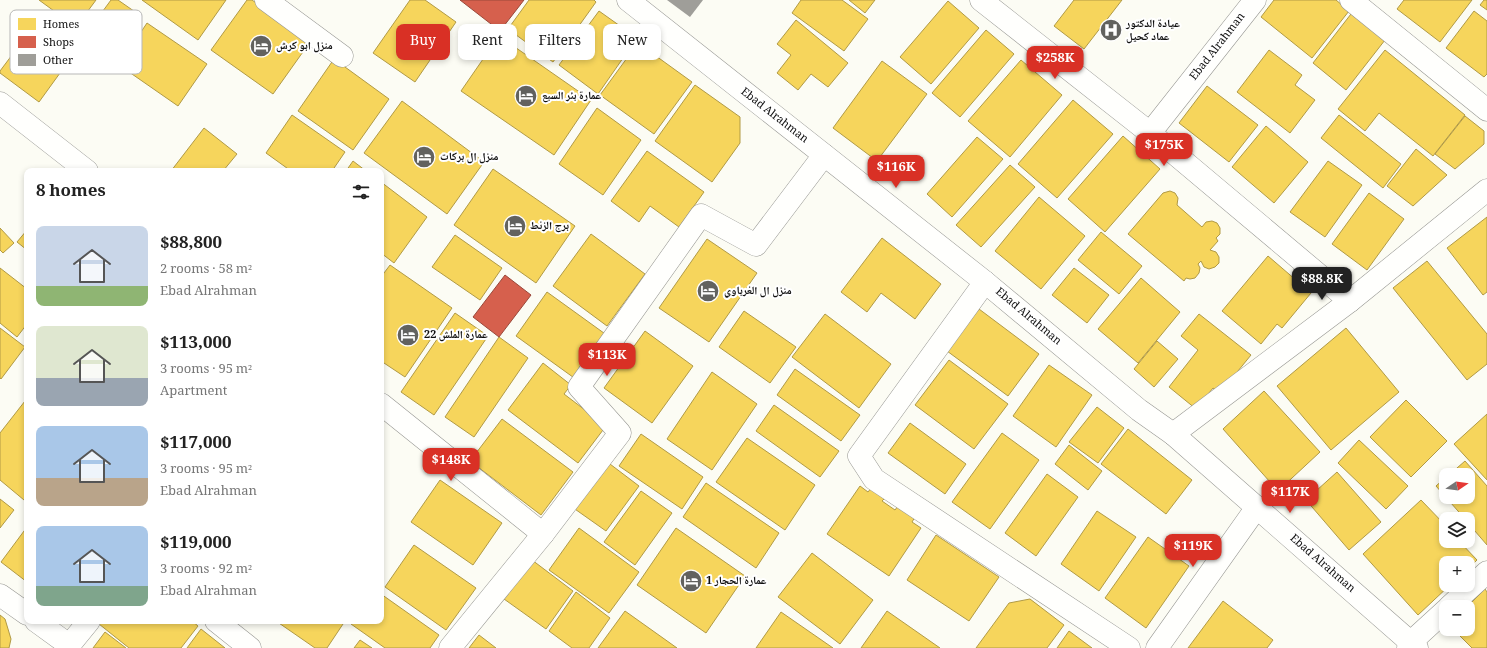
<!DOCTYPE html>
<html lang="en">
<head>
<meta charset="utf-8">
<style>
  body { margin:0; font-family:Georgia,"Noto Naskh Arabic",serif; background:#f6f6f6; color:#222; height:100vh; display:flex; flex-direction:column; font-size:15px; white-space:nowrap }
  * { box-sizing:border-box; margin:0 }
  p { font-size:13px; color:#767676 }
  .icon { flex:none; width:22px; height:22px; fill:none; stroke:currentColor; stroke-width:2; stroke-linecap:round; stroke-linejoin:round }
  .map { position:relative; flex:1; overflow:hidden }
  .details { position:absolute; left:24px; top:168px; width:360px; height:456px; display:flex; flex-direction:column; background:#fff; border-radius:8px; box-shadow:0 2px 6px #0003 }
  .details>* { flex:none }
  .guide { position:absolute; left:396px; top:24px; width:380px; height:36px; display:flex; gap:8px }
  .needle { width:26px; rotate:77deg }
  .controls { position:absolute; left:1439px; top:468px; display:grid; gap:8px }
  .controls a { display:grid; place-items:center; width:36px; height:36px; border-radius:8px; background:#fff; box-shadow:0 2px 6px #0003; font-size:20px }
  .price { position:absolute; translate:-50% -34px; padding:0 9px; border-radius:8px; background:#d93025; color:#fff; font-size:13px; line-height:26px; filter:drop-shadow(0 1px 2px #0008) }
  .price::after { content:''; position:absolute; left:50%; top:24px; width:12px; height:9px; margin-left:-6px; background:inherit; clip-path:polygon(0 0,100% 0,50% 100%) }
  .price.current { background:#222; color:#fff }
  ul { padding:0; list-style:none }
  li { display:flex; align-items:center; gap:12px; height:100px; padding:0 12px }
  li span { display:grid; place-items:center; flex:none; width:112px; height:80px; border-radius:8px; color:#555 }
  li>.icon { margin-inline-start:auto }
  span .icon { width:48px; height:48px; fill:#fffc; stroke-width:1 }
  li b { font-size:17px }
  h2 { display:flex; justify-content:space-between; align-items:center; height:48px; padding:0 12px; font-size:17px }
  .tag { padding:0 14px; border-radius:8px; background:#fff; box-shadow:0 2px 6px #0003; font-size:14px; line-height:36px }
  .tag.current { background:#d93025; color:#fff }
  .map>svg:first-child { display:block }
  .homes { fill:#f6d55c; stroke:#b19a45 }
  .shops { fill:#d6604d; stroke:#9a483a }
  .building { fill:#9f9e99 }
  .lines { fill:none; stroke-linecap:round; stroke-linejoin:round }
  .street-casing { stroke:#969692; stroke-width:23 }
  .street { stroke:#fffffd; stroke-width:22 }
  .labels { text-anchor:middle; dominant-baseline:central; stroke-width:4; stroke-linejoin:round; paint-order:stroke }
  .poi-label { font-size:11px; font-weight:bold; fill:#0f0f0f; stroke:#fff; text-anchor:start }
  .street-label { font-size:11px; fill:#0f0f0f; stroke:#fff }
  .key { fill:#fff; stroke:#b7b7b7; stroke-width:1 }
  .key-label { font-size:11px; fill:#0f0f0f }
</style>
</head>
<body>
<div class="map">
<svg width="1487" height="648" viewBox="0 0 1487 648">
  <rect width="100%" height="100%" fill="#fcfcf4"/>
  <g class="homes">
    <polygon points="39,0 96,0 76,27"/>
    <polygon points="111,0 118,0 141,16 110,58 83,38"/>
    <polygon points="142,0 226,0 198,40"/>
    <polygon points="247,0 252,0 310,42 273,94 211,50"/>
    <polygon points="410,0 425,0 456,22 415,82 373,53"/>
    <polygon points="529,0 594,0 596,2 553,62 508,29"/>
    <polygon points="801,0 842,0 868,19 844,51 792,13"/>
    <polygon points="849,0 875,0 865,13"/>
    <polygon points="1074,0 1122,0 1084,49 1054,26"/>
    <polygon points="1274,0 1336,0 1349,11 1312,58 1261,17"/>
    <polygon points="1404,0 1472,0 1440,42 1397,9"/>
    <polygon points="1484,0 1487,0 1487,10 1480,5"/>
    <polygon points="948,1 979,28 931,84 900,57"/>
    <polygon points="599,11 637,38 598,94 559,65"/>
    <polygon points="1474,11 1487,21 1487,74 1484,77 1446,48"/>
    <polygon points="1351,14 1385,40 1346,90 1313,63"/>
    <polygon points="42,15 81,44 39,102 0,73 0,71"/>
    <polygon points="796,20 848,63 828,87 811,74 798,90 777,73 791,55 777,44"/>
    <polygon points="147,23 207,64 178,106 119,65"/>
    <polygon points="986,30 1014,54 960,117 932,93"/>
    <polygon points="499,36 591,100 554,155 461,91"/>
    <polygon points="638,43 692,82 654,134 600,95"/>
    <polygon points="1269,50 1302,75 1295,85 1315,100 1290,133 1237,92"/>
    <polygon points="1385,50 1465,115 1433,156 1379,113 1365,131 1338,109"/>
    <polygon points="334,59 389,99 353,150 298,111"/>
    <polygon points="1021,60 1062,95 1010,157 968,121"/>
    <polygon points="882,61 927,94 877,161 833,128"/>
    <polygon points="695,85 740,117 740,143 712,182 655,141"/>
    <polygon points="1207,86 1258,125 1229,162 1179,123"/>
    <polygon points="1073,100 1113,134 1057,198 1018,164"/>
    <polygon points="402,101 484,162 447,214 364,153"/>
    <polygon points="597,108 641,140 603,195 559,164"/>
    <polygon points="292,115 345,152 332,171 291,171 266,153"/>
    <polygon points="1339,115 1401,164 1383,188 1321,138"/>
    <polygon points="1465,116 1484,131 1484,144 1455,169 1435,154"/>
    <polygon points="1266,126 1308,162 1274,203 1232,167"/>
    <polygon points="204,128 237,154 223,171 171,171"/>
    <polygon points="1123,136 1160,169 1105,232 1068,199"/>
    <polygon points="977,137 1003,159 952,217 927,194"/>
    <polygon points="1416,149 1447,175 1413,206 1387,186"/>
    <polygon points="647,151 704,192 679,227 650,206 639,222 611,201"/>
    <polygon points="353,161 366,171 346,171"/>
    <polygon points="1328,161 1362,185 1325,237 1290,212"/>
    <polygon points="1010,165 1035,187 981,247 956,225"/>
    <polygon points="493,169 575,226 536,283 454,225"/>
    <polygon points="381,182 427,217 394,263 381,253"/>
    <polygon points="1170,191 1175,193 1178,198 1177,205 1202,227 1206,222 1212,221 1217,223 1220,228 1220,234 1216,238 1218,241 1210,250 1216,252 1219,257 1219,263 1215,267 1209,269 1204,267 1201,261 1198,264 1200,268 1199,273 1195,278 1190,279 1186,278 1184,281 1128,234 1163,193"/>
    <polygon points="1369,193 1404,219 1367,270 1332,244"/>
    <polygon points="1039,197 1085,236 1041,289 995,251"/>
    <polygon points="1487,217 1487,292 1483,295 1447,248"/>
    <polygon points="0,228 14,243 3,253 0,250"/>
    <polygon points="27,230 27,250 17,242"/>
    <polygon points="1101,232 1142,266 1119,294 1078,260"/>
    <polygon points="591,234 645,274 607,326 553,286"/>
    <polygon points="455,235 502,268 480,300 432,267"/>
    <polygon points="882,238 941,284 915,319 881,293 867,312 841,292"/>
    <polygon points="707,239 757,273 709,342 659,308"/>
    <polygon points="1268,256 1311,293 1282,328 1277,324 1261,344 1222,311"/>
    <polygon points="1427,261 1487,334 1487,364 1467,380 1393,288"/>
    <polygon points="390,265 452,308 405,377 381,361 381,277"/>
    <polygon points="0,268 27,289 27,324 17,337 0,323"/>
    <polygon points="1074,268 1109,295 1087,323 1052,295"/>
    <polygon points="1141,278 1180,312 1138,363 1098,329"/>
    <polygon points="547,292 608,336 577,380 516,336"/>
    <polygon points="979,309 1039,354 1008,396 947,351"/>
    <polygon points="744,311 796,347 770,383 719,347"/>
    <polygon points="455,313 488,336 434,415 401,392"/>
    <polygon points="825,314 891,364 859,408 792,357"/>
    <polygon points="1199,314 1251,355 1220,393 1213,388 1196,409 1169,387 1198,350 1181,336"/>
    <polygon points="0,328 25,347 1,379 0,378"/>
    <polygon points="1346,328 1399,392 1331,450 1277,386"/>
    <polygon points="645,331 693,366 652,423 604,388"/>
    <polygon points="499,337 528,358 474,437 445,417"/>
    <polygon points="1157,341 1178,359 1154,387 1134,369"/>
    <polygon points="949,360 1008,404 974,449 915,405"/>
    <polygon points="543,363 571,385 564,394 606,426 578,463 508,410"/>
    <polygon points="1049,365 1092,395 1056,447 1013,416"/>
    <polygon points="795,369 860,415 841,441 777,395"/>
    <polygon points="712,372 757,404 712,470 667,439"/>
    <polygon points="1264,391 1320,452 1278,491 1223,429"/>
    <polygon points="1406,400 1447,441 1411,477 1370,437"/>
    <polygon points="25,401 27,403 27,497 24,500 0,480 0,433"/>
    <polygon points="774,405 839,451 820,477 756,431"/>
    <polygon points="1097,407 1124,428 1098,463 1069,442"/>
    <polygon points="1487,414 1487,480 1454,444"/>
    <polygon points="502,419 573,472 541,515 470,461"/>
    <polygon points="910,423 966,464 945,494 888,453"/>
    <polygon points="1128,429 1192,480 1166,514 1101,464"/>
    <polygon points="1002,433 1039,460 990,529 952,502"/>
    <polygon points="641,434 703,477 682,509 619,466"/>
    <polygon points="747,438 815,485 785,530 716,482"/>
    <polygon points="1359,440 1408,486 1386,509 1338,463"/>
    <polygon points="1069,445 1102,471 1088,490 1055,464"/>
    <polygon points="606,461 639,486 606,531 572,507"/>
    <polygon points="1465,461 1487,486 1487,545 1468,523 1468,519 1465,519 1436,486 1446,477 1446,497 1468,497 1468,475 1449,475"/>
    <polygon points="1337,472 1381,522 1349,550 1306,500"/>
    <polygon points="1047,474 1078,497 1036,556 1005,533"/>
    <polygon points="440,480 502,523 473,565 411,522"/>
    <polygon points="706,483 779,533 756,568 683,517"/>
    <polygon points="860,486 868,492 872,487 886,497 882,501 895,510 898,506 915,517 912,522 921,528 889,576 827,534"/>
    <polygon points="641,491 672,513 635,565 604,542"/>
    <polygon points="0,499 14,510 0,528"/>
    <polygon points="1421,500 1446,526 1446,541 1459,541 1477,560 1468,569 1468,563 1446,563 1446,585 1450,585 1418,615 1363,554"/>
    <polygon points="1097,511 1136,537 1099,591 1061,564"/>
    <polygon points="27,527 27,582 1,562"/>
    <polygon points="579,528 639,572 609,613 549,570"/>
    <polygon points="676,528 745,576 706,633 637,585"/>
    <polygon points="936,535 999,577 969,621 907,580"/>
    <polygon points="1148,537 1189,566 1146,628 1105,598"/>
    <polygon points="414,545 476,588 446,630 385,587"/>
    <polygon points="812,553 873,600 840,644 778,597"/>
    <polygon points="532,560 573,591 546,629 504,599"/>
    <polygon points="1485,589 1487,592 1487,648 1472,648 1453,629 1468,629 1468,607 1467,607"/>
    <polygon points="576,592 610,618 589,648 572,648 549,631"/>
    <polygon points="381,594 439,635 430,648 385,648 351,624 354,621 381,621"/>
    <polygon points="1030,599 1064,625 1047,648 976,648 1009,603"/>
    <polygon points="1223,601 1273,640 1267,648 1188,648"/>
    <polygon points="625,611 677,648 598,648"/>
    <polygon points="887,611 940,648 861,648"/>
    <polygon points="781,612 833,648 756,648"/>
    <polygon points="0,615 5,619 11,639 9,648 0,648"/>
    <polygon points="102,621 192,621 198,626 181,648 129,648 99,624"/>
    <polygon points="276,621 345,621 327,648 315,648"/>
    <polygon points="201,629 225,648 187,648"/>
    <polygon points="1069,631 1092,648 1057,648"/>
    <polygon points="105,632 126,648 93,648"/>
    <polygon points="479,635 496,648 469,648"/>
    <polygon points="360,640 372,648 354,648"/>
  </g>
  <g class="shops">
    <polygon points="460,0 524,0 500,31"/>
    <polygon points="505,275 531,295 499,337 473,317"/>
  </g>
  <polygon class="building" points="667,0 703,0 690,17"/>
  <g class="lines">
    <g class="street-casing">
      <g id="street">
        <polyline points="266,0 342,56"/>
        <polyline points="628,0 985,282 1139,410 1173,434 1417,648"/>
        <polyline points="981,0 1150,133"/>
        <polyline points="1255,0 1150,133 1350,301"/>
        <polyline points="1351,0 1487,110"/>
        <polyline points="0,103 87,171"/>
        <polyline points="985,282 859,456 874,479 1129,648"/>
        <polyline points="381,404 543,534"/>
        <polyline points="1173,434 1350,301 1487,190"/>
        <polyline points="0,595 27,614"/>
        <polyline points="1449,607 1487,572"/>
        <polyline points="36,621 69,645"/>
        <polyline points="216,621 250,648"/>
        <polyline points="67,648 89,621"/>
        <polyline points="450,648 543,534 620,433 579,387 701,215 756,245 824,155"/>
        <polyline points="1157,648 1257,507"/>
        <polyline points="1408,648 1411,642 1446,610"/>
      </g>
    </g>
    <use href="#street" class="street"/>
  </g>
  <defs>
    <g id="hospital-disc" transform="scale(1.15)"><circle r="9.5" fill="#62625f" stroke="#fff"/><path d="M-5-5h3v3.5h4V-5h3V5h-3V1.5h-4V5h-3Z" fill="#fff"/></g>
    <g id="hotel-disc" transform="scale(1.15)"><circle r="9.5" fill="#62625f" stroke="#fff"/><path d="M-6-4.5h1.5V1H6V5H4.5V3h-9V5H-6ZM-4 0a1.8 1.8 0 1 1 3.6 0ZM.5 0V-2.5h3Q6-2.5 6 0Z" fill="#fff"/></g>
  </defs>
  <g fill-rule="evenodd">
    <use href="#hospital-disc" x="1111" y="30"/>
    <use href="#hotel-disc" x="261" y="46"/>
    <use href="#hotel-disc" x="526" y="96"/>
    <use href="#hotel-disc" x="424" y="157"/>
    <use href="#hotel-disc" x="515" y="226"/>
    <use href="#hotel-disc" x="708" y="291"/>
    <use href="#hotel-disc" x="408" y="335"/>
    <use href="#hotel-disc" x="691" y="581"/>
  </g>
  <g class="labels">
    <g class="poi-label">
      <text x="1126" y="24">عيادة الدكتور<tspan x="1126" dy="13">عماد كحيل</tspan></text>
      <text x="276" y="46">منزل ابو كرش</text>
      <text x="542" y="96">عمارة بئر السبع</text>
      <text x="440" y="157">منزل ال بركات</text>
      <text x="530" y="226">برج الزنط</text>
      <text x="724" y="291">منزل ال الغرباوي</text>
      <text x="424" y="335">عمارة الملش 22</text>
      <text x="706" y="581">عمارة الحجار 1</text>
    </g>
    <g class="street-label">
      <text transform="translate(1218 47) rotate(-52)">Ebad Alrahman</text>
      <text transform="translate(774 116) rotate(38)">Ebad Alrahman</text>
      <text transform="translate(1028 317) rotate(40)">Ebad Alrahman</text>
      <text transform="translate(1322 564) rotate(41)">Ebad Alrahman</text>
    </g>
  </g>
  <rect x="10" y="10" width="132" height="64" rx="6" class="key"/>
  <rect x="18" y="18" width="18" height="12" fill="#f6d55c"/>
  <rect x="18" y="36" width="18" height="12" fill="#d6604d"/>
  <rect x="18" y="54" width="18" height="12" fill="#9f9e99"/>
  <g class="key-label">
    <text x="43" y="28">Homes</text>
    <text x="43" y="46">Shops</text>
    <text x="43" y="64">Other</text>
  </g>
</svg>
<div class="controls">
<a><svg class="needle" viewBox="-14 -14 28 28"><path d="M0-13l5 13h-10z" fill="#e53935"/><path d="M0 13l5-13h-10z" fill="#767676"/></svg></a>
<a><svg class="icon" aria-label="layers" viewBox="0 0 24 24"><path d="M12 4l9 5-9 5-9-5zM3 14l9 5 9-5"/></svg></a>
<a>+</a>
<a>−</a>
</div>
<b class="price" style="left:1055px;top:80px">$258K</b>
<b class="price" style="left:1164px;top:167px">$175K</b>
<b class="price" style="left:896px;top:189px">$116K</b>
<b class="price current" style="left:1322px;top:301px">$88.8K</b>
<b class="price" style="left:607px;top:377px">$113K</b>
<b class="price" style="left:451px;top:482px">$148K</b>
<b class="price" style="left:1290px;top:514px">$117K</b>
<b class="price" style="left:1193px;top:568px">$119K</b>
<div class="guide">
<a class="tag current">Buy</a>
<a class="tag">Rent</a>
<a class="tag">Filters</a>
<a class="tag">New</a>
</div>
<section class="details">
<h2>8 homes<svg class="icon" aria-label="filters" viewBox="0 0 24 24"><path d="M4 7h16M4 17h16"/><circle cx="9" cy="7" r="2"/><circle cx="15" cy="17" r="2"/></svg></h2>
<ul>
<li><span style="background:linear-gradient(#c9d6e8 75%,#8fb573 0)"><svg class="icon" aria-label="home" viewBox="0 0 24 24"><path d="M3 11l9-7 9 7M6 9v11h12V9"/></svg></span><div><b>$88,800</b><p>2 rooms · 58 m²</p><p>Ebad Alrahman</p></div></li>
<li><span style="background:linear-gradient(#dfe7d0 65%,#9aa5b1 0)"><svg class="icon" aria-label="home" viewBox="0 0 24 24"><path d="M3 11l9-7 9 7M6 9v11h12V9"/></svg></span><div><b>$113,000</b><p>3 rooms · 95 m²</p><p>Apartment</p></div></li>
<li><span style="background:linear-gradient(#a9c7e8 65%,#b9a48a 0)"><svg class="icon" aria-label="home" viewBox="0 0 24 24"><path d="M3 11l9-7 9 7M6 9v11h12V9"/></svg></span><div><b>$117,000</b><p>3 rooms · 95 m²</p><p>Ebad Alrahman</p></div></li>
<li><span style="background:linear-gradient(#a9c7e8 75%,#7fa58c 0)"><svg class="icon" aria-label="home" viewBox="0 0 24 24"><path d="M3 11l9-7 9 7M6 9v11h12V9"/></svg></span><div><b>$119,000</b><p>3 rooms · 92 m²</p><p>Ebad Alrahman</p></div></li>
</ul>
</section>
</div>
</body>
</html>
